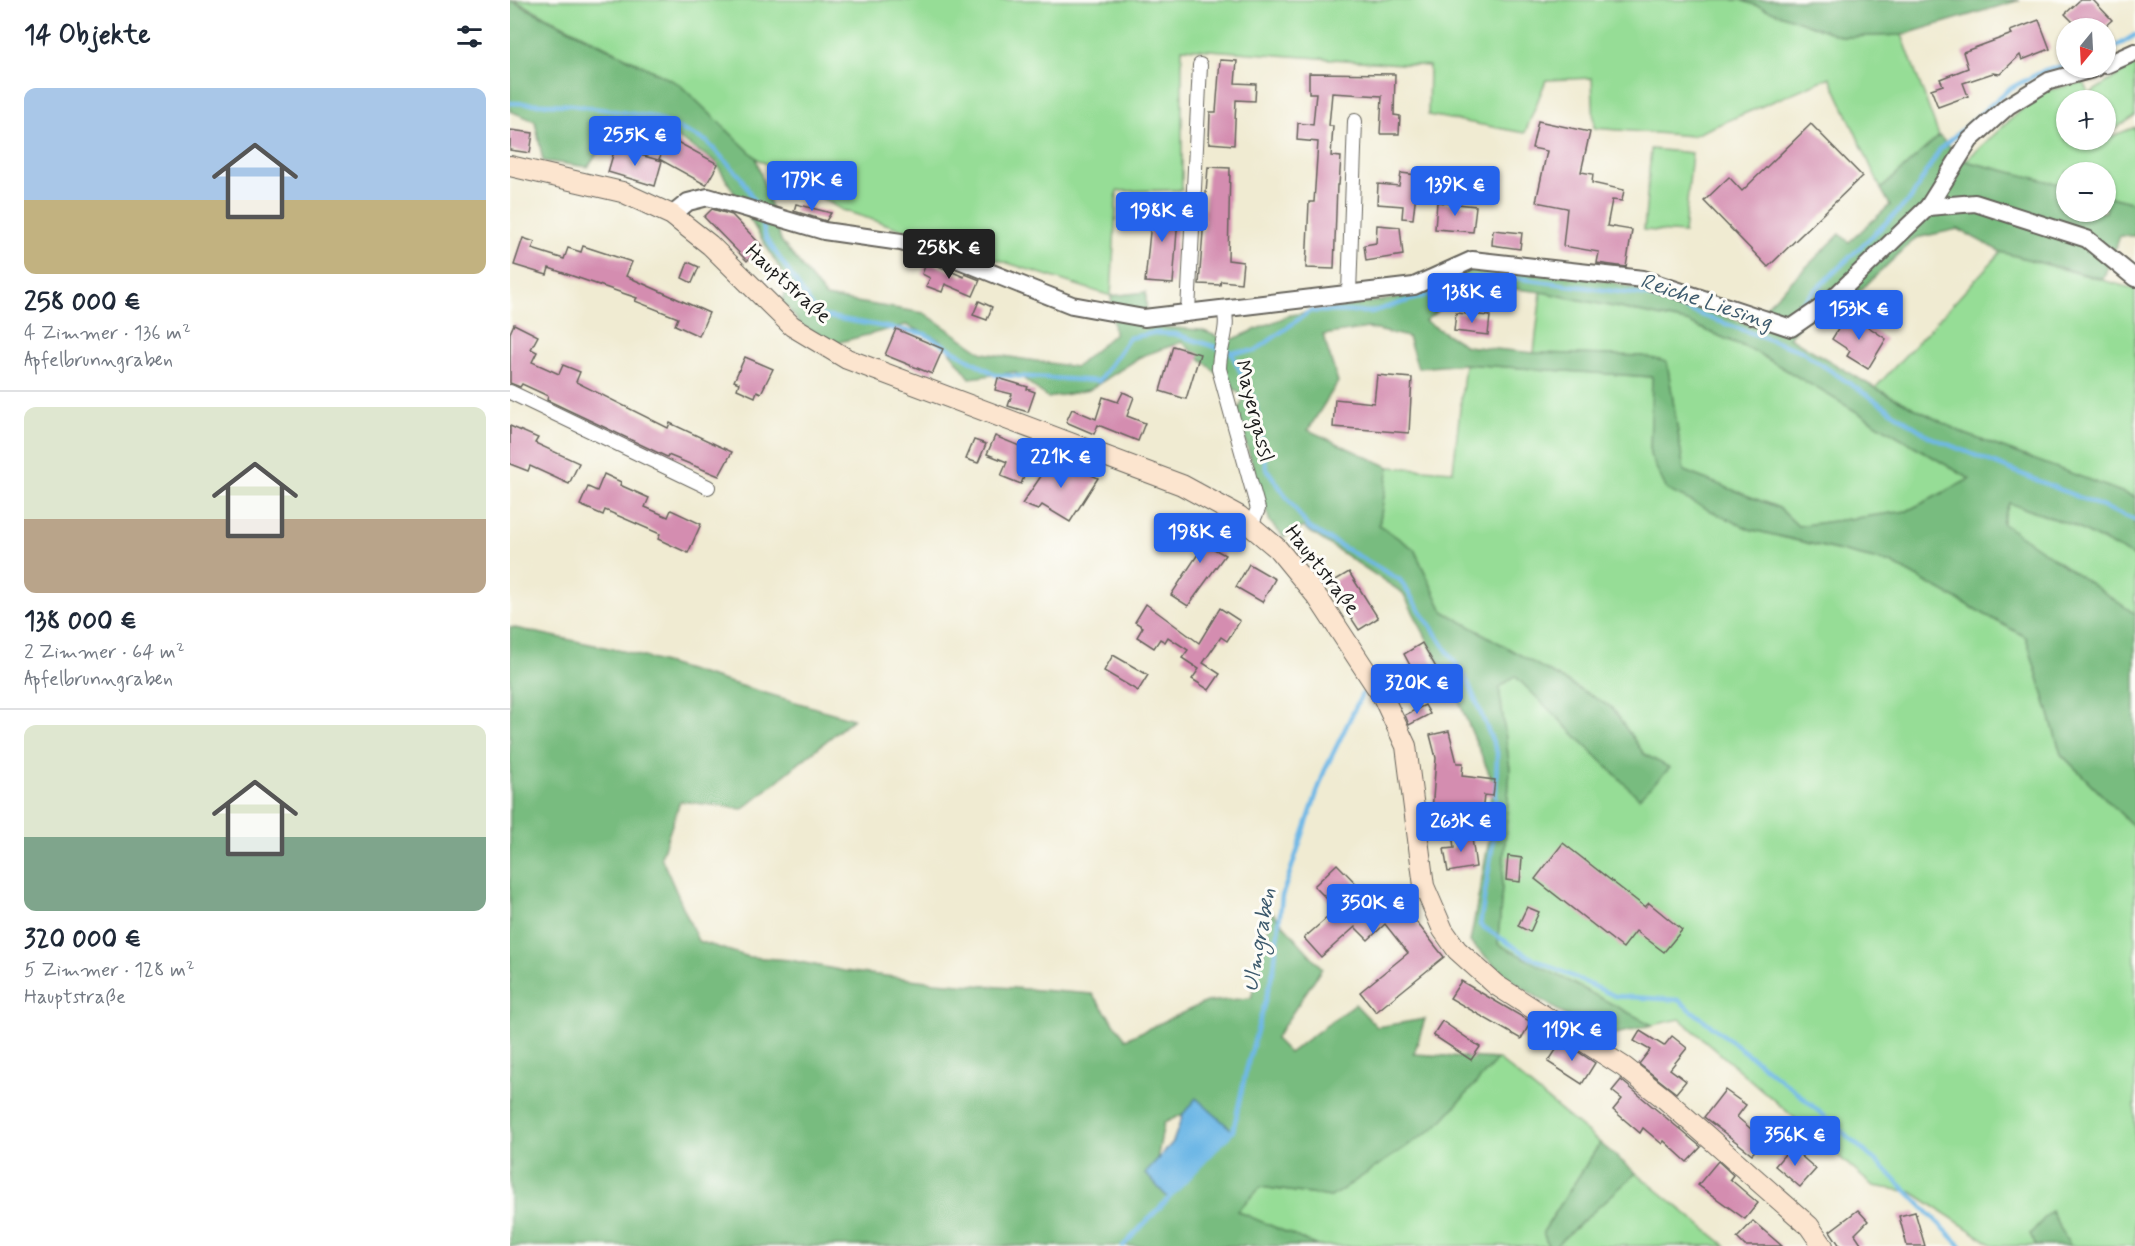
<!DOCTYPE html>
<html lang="de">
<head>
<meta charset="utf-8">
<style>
  body { margin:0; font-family:Mynerve,sans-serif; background:#f6f6f7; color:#1f2937; height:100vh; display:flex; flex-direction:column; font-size:22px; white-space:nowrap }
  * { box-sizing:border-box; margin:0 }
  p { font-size:20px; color:#747a83 }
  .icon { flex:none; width:33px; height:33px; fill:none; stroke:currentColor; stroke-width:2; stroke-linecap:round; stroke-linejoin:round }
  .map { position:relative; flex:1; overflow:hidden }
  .side { display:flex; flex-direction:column; background:#fff; width:510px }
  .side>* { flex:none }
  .needle { width:39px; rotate:198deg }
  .controls { position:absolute; left:1546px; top:18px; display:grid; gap:12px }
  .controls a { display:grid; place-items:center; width:60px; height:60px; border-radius:50%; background:#fff; box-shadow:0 2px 4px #0004; font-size:30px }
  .price { position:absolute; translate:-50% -51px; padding:0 14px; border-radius:6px; background:#2563eb; color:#fff; font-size:20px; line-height:39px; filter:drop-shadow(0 2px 3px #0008) }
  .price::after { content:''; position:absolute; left:50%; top:36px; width:18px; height:14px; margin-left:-9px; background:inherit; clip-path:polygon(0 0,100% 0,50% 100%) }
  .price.selected { background:#222; color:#fff }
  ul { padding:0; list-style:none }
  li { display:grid; align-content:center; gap:12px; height:318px; padding:0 24px }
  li+li { border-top:2px solid #e0e1e3 }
  li span { display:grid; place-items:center; height:186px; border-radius:12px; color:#555 }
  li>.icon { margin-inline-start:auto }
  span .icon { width:108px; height:108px; fill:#fffc; stroke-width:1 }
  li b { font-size:26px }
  h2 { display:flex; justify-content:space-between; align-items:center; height:72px; padding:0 24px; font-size:26px }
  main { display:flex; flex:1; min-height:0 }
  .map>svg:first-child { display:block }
  .green { fill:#96dd96; stroke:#597c59; stroke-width:1.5 }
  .forest { fill:#78bc7f; stroke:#4a6c4e; stroke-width:1.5; fill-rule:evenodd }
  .water { fill:#6eb8e6; stroke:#456a81; stroke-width:1.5 }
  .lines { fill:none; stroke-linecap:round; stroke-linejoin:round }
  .stream { stroke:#6eb8e6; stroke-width:4.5 }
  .building { fill:#d48db0 }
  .minor-casing { stroke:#66645c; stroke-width:16 }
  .tertiary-casing { stroke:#66645c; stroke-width:20 }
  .secondary-casing { stroke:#66645c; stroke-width:22 }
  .minor { stroke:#fff; stroke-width:14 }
  .tertiary { stroke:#fff; stroke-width:16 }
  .secondary { stroke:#fce5cf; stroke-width:20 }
  .labels { text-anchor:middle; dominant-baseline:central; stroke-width:6; stroke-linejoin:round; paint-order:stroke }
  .street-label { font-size:21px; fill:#1c1c1c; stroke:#fdfcf7 }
  .water-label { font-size:22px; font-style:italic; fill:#3d5a6d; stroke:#fdfcf7 }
</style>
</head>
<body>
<main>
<section class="side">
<h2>14 Objekte<svg class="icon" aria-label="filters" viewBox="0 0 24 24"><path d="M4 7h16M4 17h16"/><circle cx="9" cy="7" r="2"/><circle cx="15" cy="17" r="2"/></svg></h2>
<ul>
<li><span style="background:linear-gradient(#a9c7e8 60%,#c2b280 0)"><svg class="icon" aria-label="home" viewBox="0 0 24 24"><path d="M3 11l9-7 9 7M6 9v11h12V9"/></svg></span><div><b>258 000 €</b><p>4 Zimmer · 136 m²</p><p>Apfelbrunngraben</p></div></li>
<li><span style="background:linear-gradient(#dfe7d0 60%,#b9a48a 0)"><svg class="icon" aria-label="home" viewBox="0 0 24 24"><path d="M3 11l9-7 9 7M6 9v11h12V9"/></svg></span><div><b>138 000 €</b><p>2 Zimmer · 64 m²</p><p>Apfelbrunngraben</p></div></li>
<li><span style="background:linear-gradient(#dfe7d0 60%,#7fa58c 0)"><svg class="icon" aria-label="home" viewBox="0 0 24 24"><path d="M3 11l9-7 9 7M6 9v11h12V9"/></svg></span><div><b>320 000 €</b><p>5 Zimmer · 128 m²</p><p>Hauptstraße</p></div></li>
</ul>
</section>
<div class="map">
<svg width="1625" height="1246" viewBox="0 0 1625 1246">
  <rect width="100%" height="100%" fill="#fdfcf7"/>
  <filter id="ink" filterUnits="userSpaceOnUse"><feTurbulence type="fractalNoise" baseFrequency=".0167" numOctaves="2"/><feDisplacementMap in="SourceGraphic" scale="12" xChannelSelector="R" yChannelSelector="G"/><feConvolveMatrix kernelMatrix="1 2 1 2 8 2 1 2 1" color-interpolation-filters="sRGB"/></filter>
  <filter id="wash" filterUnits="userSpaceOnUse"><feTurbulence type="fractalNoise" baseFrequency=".008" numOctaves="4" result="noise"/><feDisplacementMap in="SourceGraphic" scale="24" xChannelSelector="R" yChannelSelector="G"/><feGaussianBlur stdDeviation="1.35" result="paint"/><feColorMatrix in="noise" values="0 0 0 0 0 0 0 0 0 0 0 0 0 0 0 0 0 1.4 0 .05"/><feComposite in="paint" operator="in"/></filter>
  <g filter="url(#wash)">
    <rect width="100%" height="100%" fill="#f0ebd2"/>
    <g class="green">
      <polygon points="4,0 1231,0 1333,37 1392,35 1429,136 1371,189 1320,77 1182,136 1084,128 1082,78 1036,80 1015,133 918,115 919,66 672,48 672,190 607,191 601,296 332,210 246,158 169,84"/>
      <polygon points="1625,64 1625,116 1605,129 1596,114 1596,100 1587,100 1582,92"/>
      <polygon points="1574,82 1582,100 1557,100 1557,140 1596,140 1596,129 1600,137 1625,127 1625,203 1596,196 1596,172 1557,172 1557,186 1455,161 1531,92"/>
      <polygon points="1141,149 1182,153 1174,233 1134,230"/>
      <polygon points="1491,252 1625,289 1625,497 1455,434 1365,388"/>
      <polygon points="1031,292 1177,322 1244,351 1460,479 1397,511 1288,526 1269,508 1174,471 1157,362 1133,356 1024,353"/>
      <polygon points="955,364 1142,377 1140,455 1239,529 1381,563 1516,637 1551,754 1625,828 1625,1246 1560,1246 1541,1211 1520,1234 1526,1246 1484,1246 1402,1192 1363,1186 1170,1019 1142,1025 988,945 1000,769 989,688 1005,676 1129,797 1134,754 1101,707 933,611 904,549 869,525 879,467 943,471"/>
      <polygon points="1499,503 1562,525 1625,557 1625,614 1492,524"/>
      <polygon points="988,1059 1090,1143 1033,1232 1038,1246 808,1246 726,1211 751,1187 821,1197 927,1126"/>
      <polygon points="1126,1173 1216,1246 1045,1246"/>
    </g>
    <g class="forest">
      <path d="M0 0 169 84 246 158 271 241 316 297 414 313 473 353 566 367 604 334 601 296 636 292 637 326 691 330 719 341 780 315 888 298 963 265 1099 281 1238 324 1330 234 1339 242 1380 205 1371 189 1429 136 1455 161 1557 186V212H1596V196L1625 203V236H1610L1593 279 1491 252 1448 229 1406 238 1324 315 1312 299 1279 337 1365 388 1455 434 1625 497V557L1562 525 1499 503 1492 523 1625 614V828L1551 754 1516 637 1381 563 1239 529 1157 490 1140 455 1142 377 955 364 908 368 898 337 858 328 813 335 828 382 798 430 879 467 869 525 904 549 933 611 1101 707 1134 754 1160 768 1129 798 1005 676 989 688 1000 769 988 944 1142 1025 1090 1038 998 978 960 942 980 835 981 778 947 697 893 593 793 527 774 537 760 522 727 413 734 398 672 342 632 356 579 390 538 398 505 372 460 378 431 340 396 325 326 343 292 326 272 301 279 284 205 161 165 136 138 145 100 134 78 167 33 161 25 121 0 111ZM961 284 1032 292 1177 322 1244 351 1460 479 1397 511 1288 526 1269 508 1174 471 1157 362 1133 356 1024 353 956 346 915 321Z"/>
      <polygon points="1231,0 1510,0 1392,35 1333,37"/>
      <path d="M0 627 117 652 343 719 233 809 170 801 151 857 188 941 239 957 280 960 334 971 425 982 582 994 616 1039 696 1002 741 998 762 912 812 968 765 1039 779 1053 845 1004 867 1027 915 1019 904 1054 988 1059 927 1126 821 1197 751 1187 727 1211 808 1246H0ZM673 1114 659 1199 643 1181 654 1123Z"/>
      <polygon points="1090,1143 1126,1173 1045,1246 1038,1246 1033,1232"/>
      <polygon points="1541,1211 1560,1246 1526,1246 1520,1234"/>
    </g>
    <polygon class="water" points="686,1098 723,1131 659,1199 635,1173 663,1142 673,1114"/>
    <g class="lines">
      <g class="stream">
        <polyline points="1596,53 1625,35"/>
        <polyline points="0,103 62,105 144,117 196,141 230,176 247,206"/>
        <polyline points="251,220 256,238 308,315 415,334 486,375 589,381 619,338 643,333 665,334 721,352 745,351 800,311 861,312 983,275 1139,296 1291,351 1420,437 1625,520"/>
        <polyline points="1279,315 1400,200 1430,149 1499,89 1535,70 1557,65"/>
        <polyline points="721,352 745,402 756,468 798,527 890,580 958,682 987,752 985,829 970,925 1020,957 1105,996 1168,1000 1283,1089 1376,1170 1451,1246"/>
        <polyline points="613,1246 723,1131 736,1071 764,968 772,896 814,772 852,694"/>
      </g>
    </g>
    <g id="blocks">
      <g class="building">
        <polygon points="1570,0 1583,0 1602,20 1593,28 1569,28 1555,14"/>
        <polygon points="1529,20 1540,49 1512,60 1510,55 1490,74 1483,73 1453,83 1458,96 1428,107 1421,89 1433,85 1430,79 1458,68 1453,52 1502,34 1500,31"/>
        <polygon points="710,60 727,61 725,83 746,84 745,101 726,100 724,145 699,143 700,112 706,112"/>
        <polygon points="799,73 885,74 884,115 890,116 889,134 870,134 872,96 822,93 819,126 823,126 821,156 831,157 829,185 827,185 824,269 796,268 799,202 804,202 808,142 787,140 788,123 803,125 806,93 799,93"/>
        <polygon points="1028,121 1080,132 1071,172 1083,174 1082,183 1114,190 1112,201 1102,200 1097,226 1122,230 1116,267 1087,263 1089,252 1053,246 1057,208 1026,202 1037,151 1022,148"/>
        <polygon points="1301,124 1352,176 1258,267 1194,201 1219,177 1232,191"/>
        <polygon points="0,130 23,133 20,153 0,150"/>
        <polygon points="160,138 208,164 196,185 149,159"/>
        <polygon points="105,148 152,161 145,186 98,172"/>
        <polygon points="698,167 720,168 718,260 733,262 731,283 711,281 710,285 689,284"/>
        <polygon points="891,173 907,175 906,182 924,182 924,193 906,193 903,219 892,218 893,206 867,204 868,184 889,186"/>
        <polygon points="643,202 669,204 663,284 635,282"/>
        <polygon points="927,202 966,206 963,232 925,229"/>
        <polygon points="286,204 321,213 316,221 284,211"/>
        <polygon points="202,209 222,215 252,246 237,261 194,217"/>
        <polygon points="867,225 890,227 893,255 856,261 854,245 866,243"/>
        <polygon points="983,230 1012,233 1010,249 982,245"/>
        <polygon points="13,238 25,242 22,249 54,259 58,248 71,252 73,246 122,262 116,276 199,313 189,336 165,325 168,318 125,301 127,298 39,268 37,275 4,265"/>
        <polygon points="417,261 454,277 455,274 470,280 463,296 435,284 432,292 416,286 420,278 412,274"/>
        <polygon points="178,262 189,267 182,283 172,278"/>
        <polygon points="469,301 482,307 477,320 463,315"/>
        <polygon points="946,313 980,316 978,335 944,331"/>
        <polygon points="1338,313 1376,339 1358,369 1337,356 1340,351 1322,339"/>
        <polygon points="4,324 28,336 21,349 27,352 22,362 49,374 53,365 70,372 66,382 158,428 160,423 222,452 209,476 158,455 157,457 37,400 38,396 12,384 10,387 0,383 0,333"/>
        <polygon points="386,329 433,349 422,374 375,355"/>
        <polygon points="663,346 690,354 676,399 650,391"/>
        <polygon points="235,357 263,369 251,393 247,391 245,397 227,389 229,383 224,381"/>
        <polygon points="867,375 902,378 899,433 823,427 825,399 864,403"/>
        <polygon points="488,378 518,387 517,389 525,392 518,412 498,406 502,394 485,390"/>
        <polygon points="613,392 624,397 617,416 635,423 628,441 588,425 584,434 556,422 562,409 586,419 593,397 608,402"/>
        <polygon points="0,426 28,438 25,443 69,463 59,484 20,466 18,471 0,464"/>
        <polygon points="485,436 524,452 511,484 491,476 497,462 477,454"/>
        <polygon points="464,440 476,444 468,463 456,459"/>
        <polygon points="546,458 588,478 560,522 532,505 528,510 512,504 542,460 545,461"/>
        <polygon points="94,474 111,482 110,485 139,498 135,507 158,517 161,510 191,524 178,553 148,539 150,534 95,510 93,515 70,505 78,487 87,491"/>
        <polygon points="689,522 712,536 704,549 715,555 678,606 661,595 692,548 678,540"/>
        <polygon points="739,564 765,579 752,602 726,587"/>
        <polygon points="839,572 868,618 849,630 819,584"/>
        <polygon points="636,604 689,643 710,608 730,621 717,641 711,637 693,663 710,674 699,690 682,679 689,669 672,658 678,650 658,637 655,642 650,639 644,648 627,637 633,627 625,622"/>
        <polygon points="912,643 928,671 909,682 894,654"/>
        <polygon points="603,655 638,675 628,691 594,671"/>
        <polygon points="915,705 920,714 899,725 895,715"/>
        <polygon points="939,731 947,763 953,763 952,776 985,780 983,796 974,795 972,814 922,812 926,758 920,735"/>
        <polygon points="961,831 966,867 938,872 934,849 944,848 942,833"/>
        <polygon points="1053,843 1135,907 1139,903 1172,930 1154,952 1126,931 1113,948 1025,879"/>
        <polygon points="998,856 1012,858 1010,882 996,880"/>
        <polygon points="827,864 867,905 872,900 891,920 900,914 934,957 866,1012 850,992 898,953 875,924 858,940 845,927 811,957 794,938 827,909 804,886"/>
        <polygon points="1017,907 1029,912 1020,932 1008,926"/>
        <polygon points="951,981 1021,1022 1011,1039 940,998"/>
        <polygon points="932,1021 970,1047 961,1060 923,1035"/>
        <polygon points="1130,1031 1154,1046 1162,1036 1177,1048 1160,1069 1176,1081 1166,1093 1129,1064 1140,1050 1124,1041"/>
        <polygon points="1052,1041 1085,1063 1072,1084 1038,1062"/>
        <polygon points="1111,1080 1191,1147 1177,1162 1154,1141 1152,1144 1133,1128 1130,1133 1103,1110 1112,1099 1102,1091"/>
        <polygon points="1215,1090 1236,1105 1227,1117 1254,1140 1242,1154 1194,1117"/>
        <polygon points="1281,1147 1306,1169 1290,1187 1265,1166"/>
        <polygon points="1208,1161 1223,1175 1220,1179 1248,1203 1235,1219 1188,1185"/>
        <polygon points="1348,1210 1358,1221 1345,1234 1353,1246 1330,1246 1320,1231"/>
        <polygon points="1405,1212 1415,1246 1397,1246 1389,1216"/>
        <polygon points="1243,1221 1272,1246 1235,1246 1227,1238"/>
      </g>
    </g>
  </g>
  <g filter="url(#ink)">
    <use href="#blocks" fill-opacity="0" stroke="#66645c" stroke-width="1.5"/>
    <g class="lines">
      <g class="minor-casing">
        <g id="minor">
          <polyline points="839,293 845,121"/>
          <path d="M714 308C720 330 709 346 709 369L748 509 741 525"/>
          <polyline points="678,312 690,65"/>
          <polyline points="0,392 198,487"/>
        </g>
      </g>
      <g class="tertiary-casing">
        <g id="tertiary">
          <polyline points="1596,65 1625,52"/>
          <polyline points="1418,207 1465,203 1577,239 1625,278"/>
          <polyline points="162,215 178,202 198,197 314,231 391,242 434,254 562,305 634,318 904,286 962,260 1133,279 1281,328 1319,302 1418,207 1460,140 1498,106 1539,81 1586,68"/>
        </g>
      </g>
      <g class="secondary-casing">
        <polyline id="secondary" points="0,166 112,192 162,215 200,245 282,326 337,359 672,485 729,516 767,548 808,598 873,697 896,746 914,886 933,930 947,950 986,985 1114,1067 1155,1099 1299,1226 1313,1246"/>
      </g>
      <use href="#minor" class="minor"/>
      <use href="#tertiary" class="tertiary"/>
      <use href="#secondary" class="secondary"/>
    </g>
  </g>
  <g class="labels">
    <g class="street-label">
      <text transform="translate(278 284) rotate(42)">Hauptstraße</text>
      <text transform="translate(744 411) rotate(76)">Mayergassl</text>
      <text transform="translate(812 570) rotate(52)">Hauptstraße</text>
    </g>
    <g class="water-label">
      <text transform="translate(1196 302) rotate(18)">Reiche Liesing</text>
      <text transform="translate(750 940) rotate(-80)">Ulmgraben</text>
    </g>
  </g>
</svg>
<div class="controls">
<a><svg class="needle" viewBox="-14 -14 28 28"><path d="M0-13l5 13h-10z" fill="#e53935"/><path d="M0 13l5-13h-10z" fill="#747a83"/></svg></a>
<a>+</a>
<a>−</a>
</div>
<b class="price" style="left:125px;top:167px">255K €</b>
<b class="price" style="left:302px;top:212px">179K €</b>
<b class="price" style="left:945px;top:217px">139K €</b>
<b class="price" style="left:652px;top:243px">198K €</b>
<b class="price selected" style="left:439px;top:280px">258K €</b>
<b class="price" style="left:962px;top:324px">138K €</b>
<b class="price" style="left:1349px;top:341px">153K €</b>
<b class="price" style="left:551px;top:489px">221K €</b>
<b class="price" style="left:690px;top:564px">198K €</b>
<b class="price" style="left:907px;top:715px">320K €</b>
<b class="price" style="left:951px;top:853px">263K €</b>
<b class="price" style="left:863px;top:935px">350K €</b>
<b class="price" style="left:1062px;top:1062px">119K €</b>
<b class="price" style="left:1285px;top:1167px">356K €</b>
</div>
</main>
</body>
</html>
